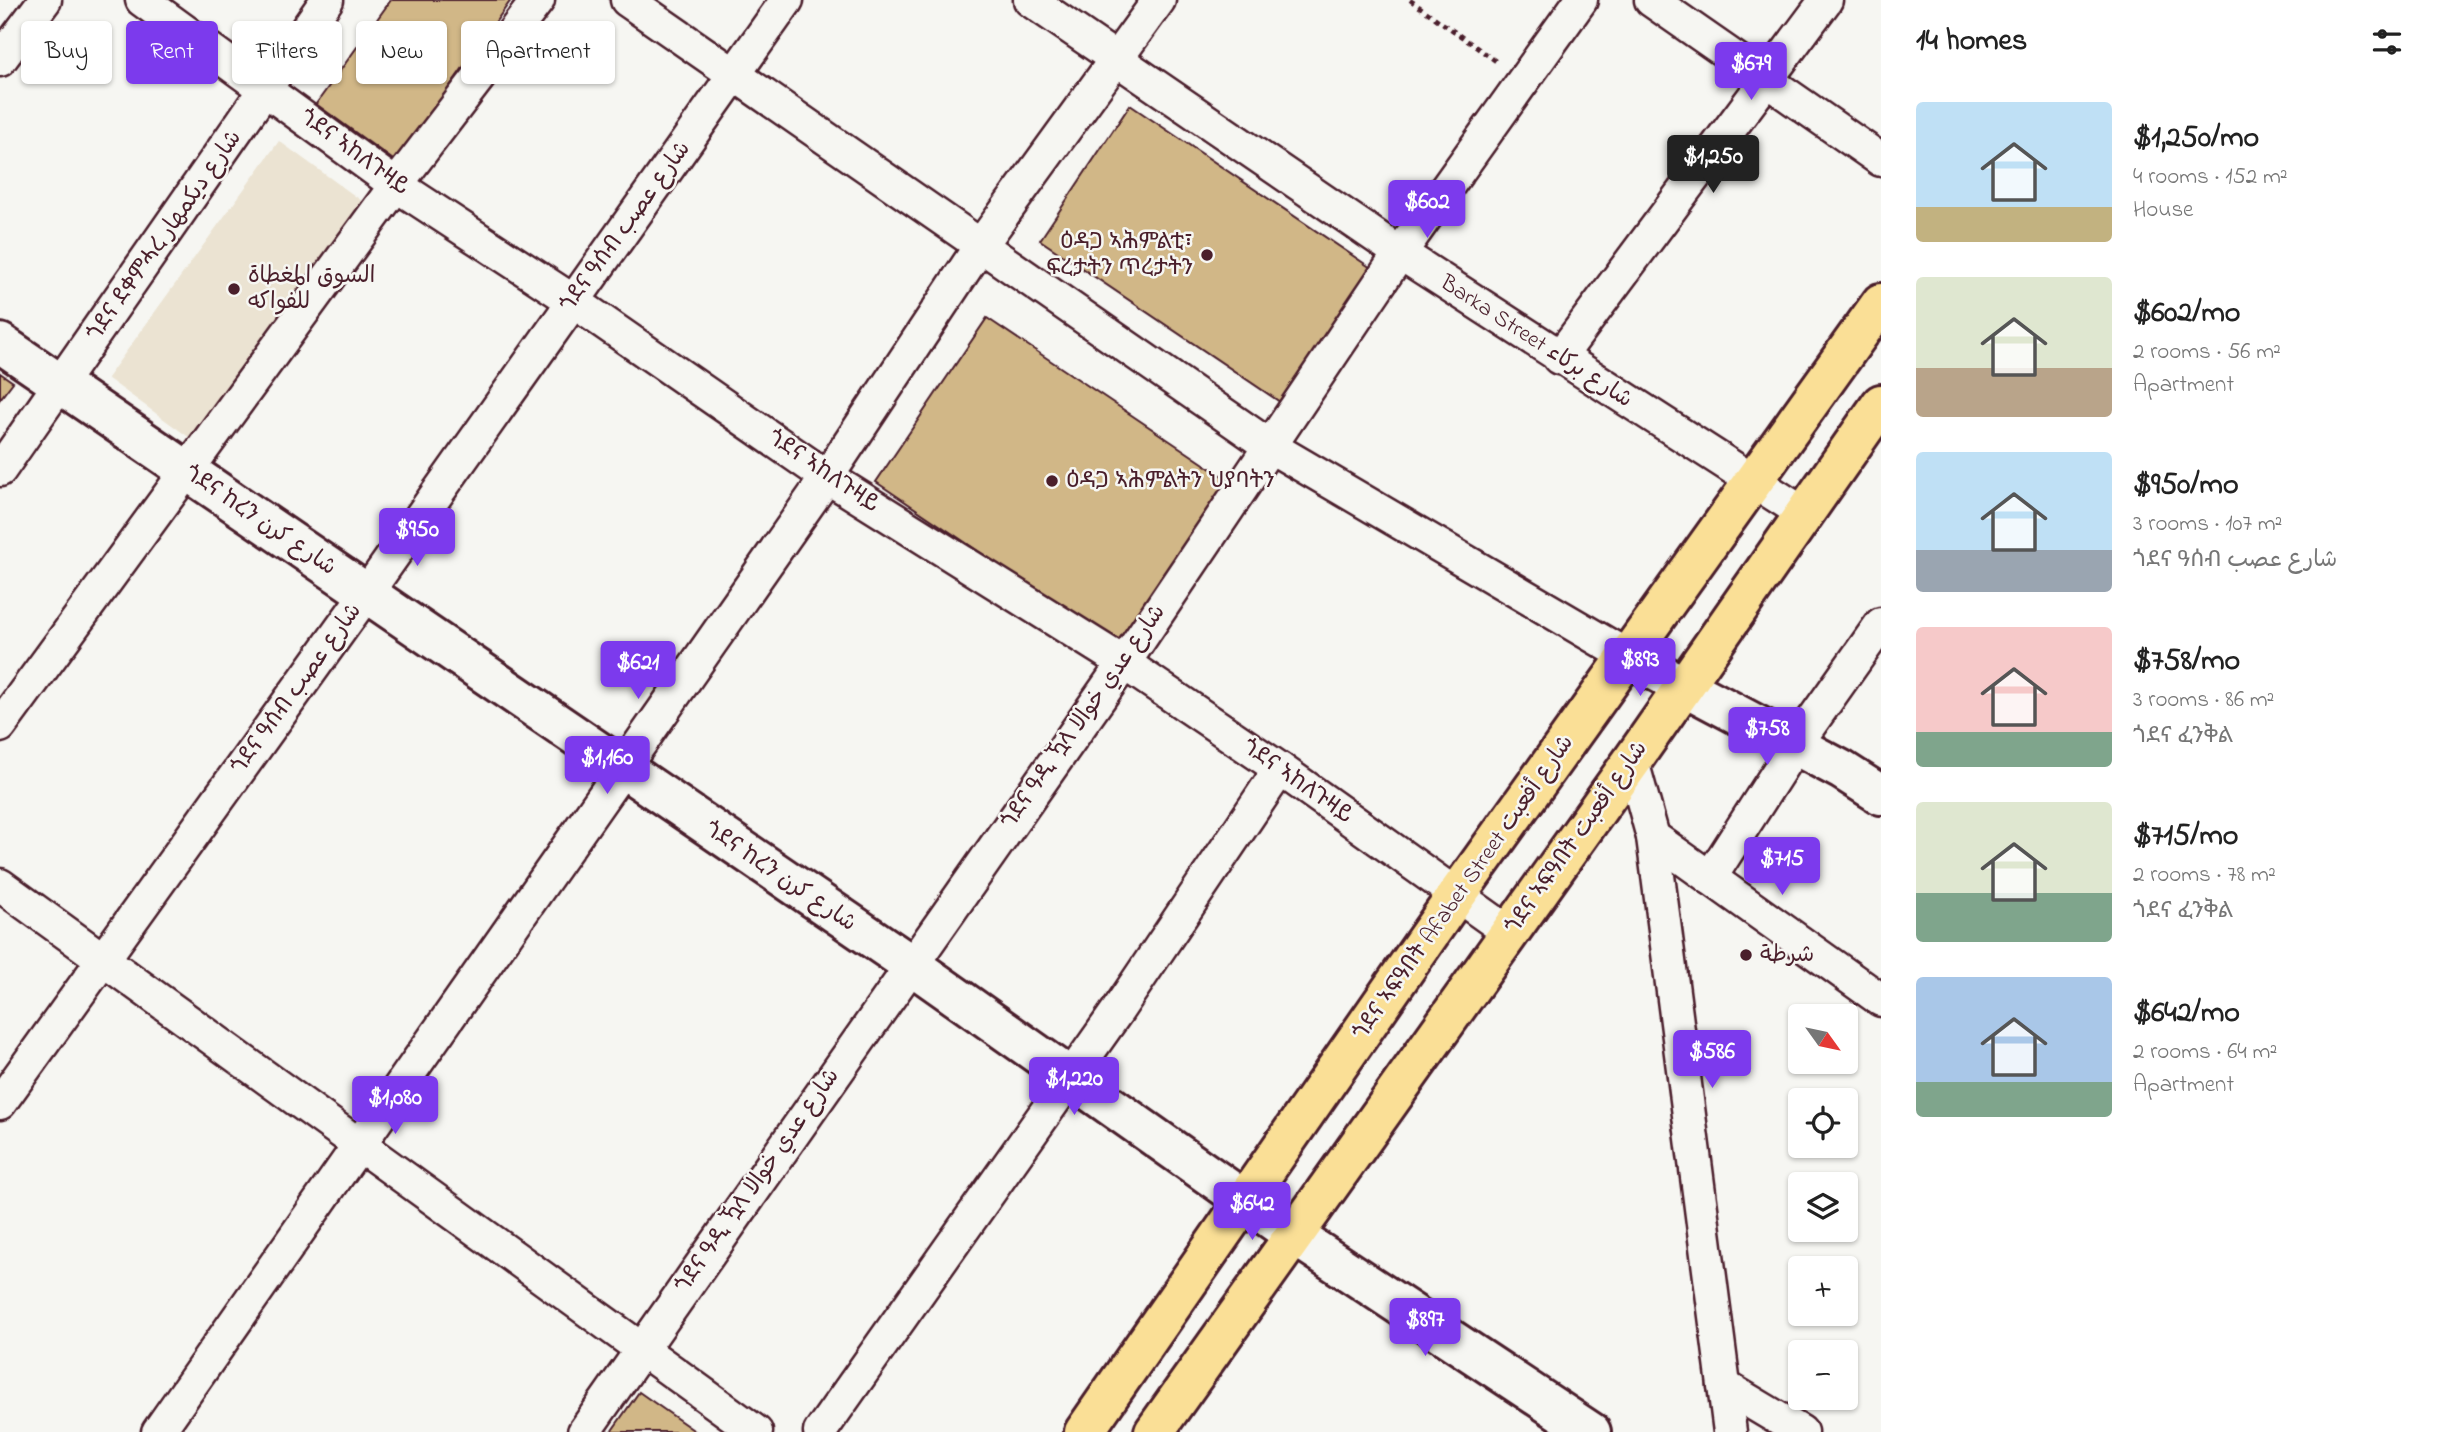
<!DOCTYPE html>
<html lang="en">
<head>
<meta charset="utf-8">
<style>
  body { margin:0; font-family:"Indie Flower","Playpen Sans Arabic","Noto Sans Ethiopic",sans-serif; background:#f6f6f6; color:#222; height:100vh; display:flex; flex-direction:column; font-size:26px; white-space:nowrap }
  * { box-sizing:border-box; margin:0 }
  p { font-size:23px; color:#767676 }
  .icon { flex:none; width:38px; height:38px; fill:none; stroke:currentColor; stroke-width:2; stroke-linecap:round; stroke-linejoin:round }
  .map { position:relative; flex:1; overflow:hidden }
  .panel { display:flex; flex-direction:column; background:#fff; width:560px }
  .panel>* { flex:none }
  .top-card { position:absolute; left:21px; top:21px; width:665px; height:63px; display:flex; gap:14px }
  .needle { width:46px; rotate:123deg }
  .buttons { position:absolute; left:1788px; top:1004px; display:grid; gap:14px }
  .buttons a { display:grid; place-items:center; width:70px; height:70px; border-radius:7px; background:#fff; box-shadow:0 2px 5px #0004; font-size:35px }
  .price { position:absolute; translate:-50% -60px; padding:0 16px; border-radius:7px; background:#7c3aed; color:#fff; font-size:23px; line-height:46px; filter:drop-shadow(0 2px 4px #0008) }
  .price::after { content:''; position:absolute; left:50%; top:42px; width:21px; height:16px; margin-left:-10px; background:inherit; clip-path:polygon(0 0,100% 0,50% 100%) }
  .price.selected { background:#222; color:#fff }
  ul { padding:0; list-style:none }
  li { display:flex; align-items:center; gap:21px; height:175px; padding:0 35px }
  li span { display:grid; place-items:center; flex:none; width:196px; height:140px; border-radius:7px; color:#555 }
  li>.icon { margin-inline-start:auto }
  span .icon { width:84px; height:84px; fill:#fffc; stroke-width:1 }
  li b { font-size:30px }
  h2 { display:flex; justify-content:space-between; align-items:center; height:84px; padding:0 35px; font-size:30px }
  .pill { padding:0 24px; border-radius:7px; background:#fff; box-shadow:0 2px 5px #0004; font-size:24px; line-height:63px }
  .pill.selected { background:#7c3aed; color:#fff }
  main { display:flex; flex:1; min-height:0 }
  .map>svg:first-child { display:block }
  .built { fill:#ebe3d2 }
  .building { fill:#d1b787; stroke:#4a1f2b; stroke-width:2 }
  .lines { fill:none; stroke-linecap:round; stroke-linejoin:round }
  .street-casing { stroke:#4a1f2b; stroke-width:37 }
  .secondary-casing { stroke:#4a1f2b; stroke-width:44 }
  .highway-casing { stroke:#4a1f2b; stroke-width:44 }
  .path { stroke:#4a1f2b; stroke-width:4.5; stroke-dasharray:5 5; stroke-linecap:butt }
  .street { stroke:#f6f6f2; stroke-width:32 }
  .secondary { stroke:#f6f6f2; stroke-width:38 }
  .highway { stroke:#fadf96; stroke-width:38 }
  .poi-dot { fill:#4a1f2b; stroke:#f6f6f2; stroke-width:2.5 }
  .labels { text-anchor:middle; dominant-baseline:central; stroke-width:5; stroke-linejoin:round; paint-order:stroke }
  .street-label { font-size:23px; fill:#4a1f2b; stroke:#f6f6f2 }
  .poi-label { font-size:23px; fill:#4a1f2b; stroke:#f6f6f2; text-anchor:start }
</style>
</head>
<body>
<main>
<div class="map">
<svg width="1881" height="1432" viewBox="0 0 1881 1432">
  <rect width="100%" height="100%" fill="#f6f6f2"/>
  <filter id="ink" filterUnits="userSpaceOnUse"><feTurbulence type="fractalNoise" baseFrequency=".0143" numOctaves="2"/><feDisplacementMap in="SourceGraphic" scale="14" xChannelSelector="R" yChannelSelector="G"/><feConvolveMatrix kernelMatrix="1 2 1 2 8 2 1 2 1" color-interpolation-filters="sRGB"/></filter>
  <g filter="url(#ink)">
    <polygon class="built" points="279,141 362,201 190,438 107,378"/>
    <g class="building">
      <polygon points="391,0 511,0 396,162 316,104"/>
      <polygon points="1130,105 1374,270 1283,404 1040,240"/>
      <polygon points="987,318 1228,480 1117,645 876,482"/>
      <polygon points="0,373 13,382 0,399"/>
      <polygon points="639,1392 696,1432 611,1432"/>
    </g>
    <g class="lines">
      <g class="street-casing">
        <g id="street">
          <polyline points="142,0 396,185 573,301 827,477 1124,663 1280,769 1510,933"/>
          <polyline points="627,0 1271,447 1629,657"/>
          <polyline points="1030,0 1400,253 1803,513"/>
          <polyline points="1651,0 1881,160"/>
          <polyline points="0,60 45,0"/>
          <polyline points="1559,358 1826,0"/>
          <polyline points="0,470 327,0"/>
          <polyline points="0,726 396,185 538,0"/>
          <polyline points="1632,761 1653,837 1730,1432"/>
          <polyline points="1653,837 1881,1000"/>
          <polyline points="1710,878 1794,747 1881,624"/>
          <polyline points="0,885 756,1432"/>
          <polyline points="0,1103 366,594 787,0"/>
          <polyline points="1724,1386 1801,1432"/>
          <polyline points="158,1432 827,477 981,245 1159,0"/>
          <polyline points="584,1432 1124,663 1400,253 1581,0"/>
          <polyline points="820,1432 1118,1010 1280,769"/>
        </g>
      </g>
      <g class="secondary-casing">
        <g id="secondary">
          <polyline points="0,343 910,964 1292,1234 1591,1432"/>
          <polyline points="1629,657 1842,770 1881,795"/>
        </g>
      </g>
      <g class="highway-casing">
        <g id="highway">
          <polyline points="1084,1432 1456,896 1881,303"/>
          <polyline points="1154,1432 1632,761 1881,404"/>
        </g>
      </g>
      <polyline class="path" points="1410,0 1497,62"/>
      <use href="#street" class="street"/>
      <use href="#secondary" class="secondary"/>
      <use href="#highway" class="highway"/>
    </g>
  </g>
  <g class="poi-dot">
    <circle cx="1207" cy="255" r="7"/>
    <circle cx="234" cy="289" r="7"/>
    <circle cx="1052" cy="481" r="7"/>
    <circle cx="1746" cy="955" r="7"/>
  </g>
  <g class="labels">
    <g class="street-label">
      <text transform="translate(354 153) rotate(36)">ጎደና ኣከለጉዛይ</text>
      <text transform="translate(626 227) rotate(-54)">ጎደና ዓሰብ شارع عصب</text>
      <text transform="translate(165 236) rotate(-55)">ጎደና ደቀምሓረ شارع ديكمهار</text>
      <text transform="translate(1536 342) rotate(33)">Barka Street شارع بركاء</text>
      <text transform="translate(823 472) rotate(34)">ጎደና ኣከለጉዛይ</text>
      <text transform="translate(260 521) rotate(34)">ጎደና ከረን شارع كرن</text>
      <text transform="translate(297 689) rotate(-54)">ጎደና ዓሰብ شارع عصب</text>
      <text transform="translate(1084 717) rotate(-55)">ጎደና ዓዲ ዃላ شارع عدي خوالا</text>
      <text transform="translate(1297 782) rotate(35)">ጎደና ኣከለጉዛይ</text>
      <text transform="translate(1577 838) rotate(-55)">ጎደና ኣፍዓበት شارع أفعبت</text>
      <text transform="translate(780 877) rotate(34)">ጎደና ከረን شارع كرن</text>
      <text transform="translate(1464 888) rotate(-55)">ጎደና ኣፍዓበት Afabet Street شارع أفعبت</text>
      <text transform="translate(758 1181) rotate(-55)">ጎደና ዓዲ ዃላ شارع عدي خوالا</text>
    </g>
    <g class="poi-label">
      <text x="1193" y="242" text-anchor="end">ዕዳጋ ኣሕምልቲ፣<tspan x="1193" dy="26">ፍረታትን ጥረታትን</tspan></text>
      <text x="248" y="276">السوق المغطاة<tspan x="248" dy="26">للفواكه</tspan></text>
      <text x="1066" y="481">ዕዳጋ ኣሕምልትን ህያባትን</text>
      <text x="1760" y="955">شرطة</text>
    </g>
  </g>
</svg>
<div class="buttons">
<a><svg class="needle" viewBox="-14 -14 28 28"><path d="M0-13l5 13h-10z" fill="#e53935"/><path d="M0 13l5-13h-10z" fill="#767676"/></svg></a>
<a><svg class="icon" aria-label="locate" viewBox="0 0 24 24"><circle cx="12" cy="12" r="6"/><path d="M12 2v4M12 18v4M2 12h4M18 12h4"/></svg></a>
<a><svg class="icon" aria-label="layers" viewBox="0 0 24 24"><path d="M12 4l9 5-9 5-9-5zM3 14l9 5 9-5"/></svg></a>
<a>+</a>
<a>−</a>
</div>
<b class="price" style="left:1751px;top:102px">$679</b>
<b class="price selected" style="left:1713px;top:195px">$1,250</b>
<b class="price" style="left:1427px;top:240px">$602</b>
<b class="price" style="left:417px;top:568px">$950</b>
<b class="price" style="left:1640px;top:698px">$893</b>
<b class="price" style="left:638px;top:701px">$621</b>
<b class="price" style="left:1767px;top:767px">$758</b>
<b class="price" style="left:607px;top:796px">$1,160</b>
<b class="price" style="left:1782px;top:897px">$715</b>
<b class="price" style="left:1712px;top:1090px">$586</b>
<b class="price" style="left:1074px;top:1117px">$1,220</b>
<b class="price" style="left:395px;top:1136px">$1,080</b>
<b class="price" style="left:1252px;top:1242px">$642</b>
<b class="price" style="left:1425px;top:1358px">$897</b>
<div class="top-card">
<a class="pill">Buy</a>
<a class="pill selected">Rent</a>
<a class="pill">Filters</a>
<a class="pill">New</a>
<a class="pill">Apartment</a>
</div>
</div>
<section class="panel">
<h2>14 homes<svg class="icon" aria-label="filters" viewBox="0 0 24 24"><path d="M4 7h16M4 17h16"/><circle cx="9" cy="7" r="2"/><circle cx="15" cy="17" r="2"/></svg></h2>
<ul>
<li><span style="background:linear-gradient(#bfe0f5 75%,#c2b280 0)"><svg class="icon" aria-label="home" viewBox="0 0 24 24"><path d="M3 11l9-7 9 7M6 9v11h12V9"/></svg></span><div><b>$1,250/mo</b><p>4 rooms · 152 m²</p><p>House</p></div></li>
<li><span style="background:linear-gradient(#dfe7d0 65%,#b9a48a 0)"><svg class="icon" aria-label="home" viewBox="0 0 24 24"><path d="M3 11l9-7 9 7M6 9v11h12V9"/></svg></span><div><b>$602/mo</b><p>2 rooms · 56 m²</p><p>Apartment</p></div></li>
<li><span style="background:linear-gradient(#bfe0f5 70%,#9aa5b1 0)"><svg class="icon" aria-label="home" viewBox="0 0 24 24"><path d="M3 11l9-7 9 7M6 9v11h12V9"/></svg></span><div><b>$950/mo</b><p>3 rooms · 107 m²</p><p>ጎደና ዓሰብ شارع عصب</p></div></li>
<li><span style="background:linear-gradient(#f6c9c9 75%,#7fa58c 0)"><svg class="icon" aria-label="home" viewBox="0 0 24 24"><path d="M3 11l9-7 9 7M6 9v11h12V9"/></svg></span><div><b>$758/mo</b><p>3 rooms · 86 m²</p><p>ጎደና ፈንቅል</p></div></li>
<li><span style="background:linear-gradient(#dfe7d0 65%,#7fa58c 0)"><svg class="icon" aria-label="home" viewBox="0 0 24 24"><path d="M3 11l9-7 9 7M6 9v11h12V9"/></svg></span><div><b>$715/mo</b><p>2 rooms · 78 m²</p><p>ጎደና ፈንቅል</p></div></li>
<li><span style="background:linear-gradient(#a9c7e8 75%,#7fa58c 0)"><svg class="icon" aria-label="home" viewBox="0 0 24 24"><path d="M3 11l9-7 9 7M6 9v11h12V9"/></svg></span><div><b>$642/mo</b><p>2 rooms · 64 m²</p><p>Apartment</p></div></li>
</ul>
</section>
</main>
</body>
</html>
